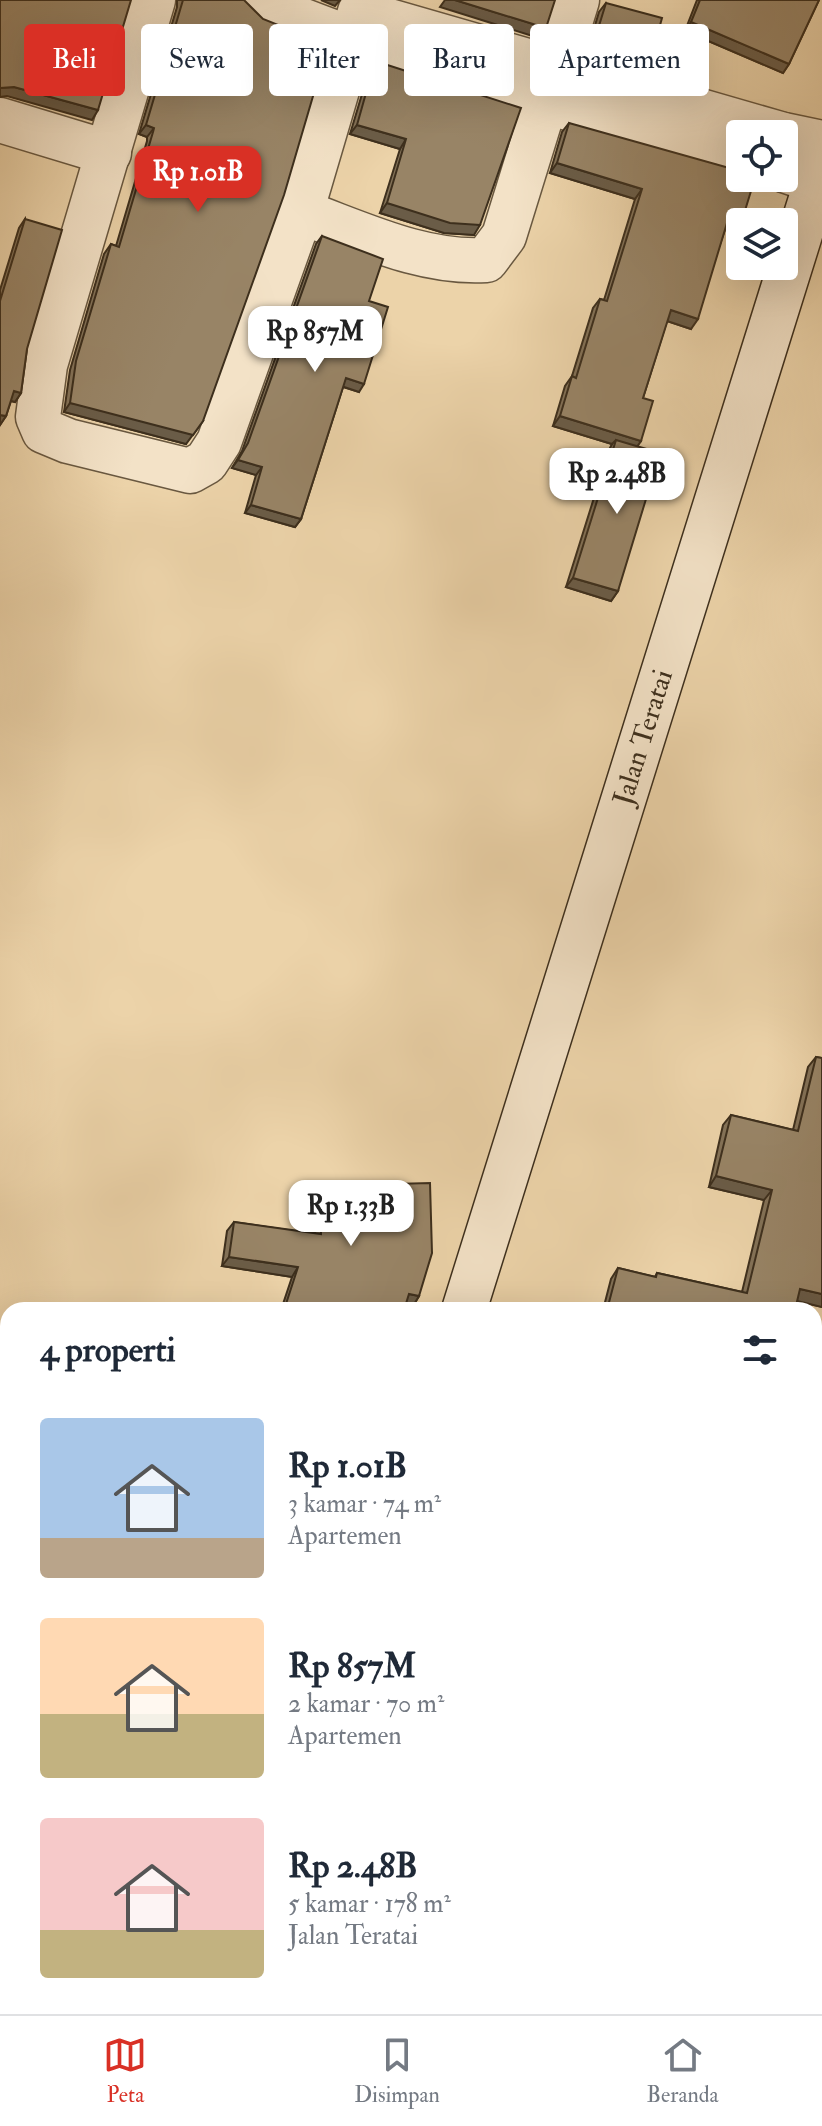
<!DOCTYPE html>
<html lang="id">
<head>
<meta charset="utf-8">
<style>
  body { margin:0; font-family:"IM FELL Double Pica",serif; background:#f2f2f3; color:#1f2937; height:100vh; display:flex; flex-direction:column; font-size:30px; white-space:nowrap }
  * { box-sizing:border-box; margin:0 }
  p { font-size:26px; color:#747a83 }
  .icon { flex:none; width:44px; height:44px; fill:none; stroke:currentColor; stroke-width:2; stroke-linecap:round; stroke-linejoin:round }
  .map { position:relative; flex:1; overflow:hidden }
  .side { position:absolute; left:0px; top:1302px; width:822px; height:712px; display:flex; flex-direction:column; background:#fff; border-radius:24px 24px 0 0; box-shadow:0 8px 32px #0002 }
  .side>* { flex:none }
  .hud { position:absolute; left:24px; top:24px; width:774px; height:72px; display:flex; gap:16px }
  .tools { position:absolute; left:726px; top:120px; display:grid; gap:16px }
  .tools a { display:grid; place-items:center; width:72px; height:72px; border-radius:8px; background:#fff; box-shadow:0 8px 32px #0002; font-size:40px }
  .price { position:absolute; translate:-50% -68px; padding:0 18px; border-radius:16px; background:#fff; color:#222; font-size:26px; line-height:52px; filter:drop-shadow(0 2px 4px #0008) }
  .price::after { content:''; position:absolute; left:50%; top:48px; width:24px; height:18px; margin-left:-12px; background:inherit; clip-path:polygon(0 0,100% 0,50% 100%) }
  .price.on { background:#d93025; color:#fff }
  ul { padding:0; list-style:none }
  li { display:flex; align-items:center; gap:24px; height:200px; padding:0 40px }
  li span { display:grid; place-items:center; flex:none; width:224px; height:160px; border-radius:8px; color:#555 }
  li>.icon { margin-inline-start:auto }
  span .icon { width:96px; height:96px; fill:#fffc; stroke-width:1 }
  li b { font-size:34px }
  h2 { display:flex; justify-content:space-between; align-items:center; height:96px; padding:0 40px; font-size:34px }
  .pill { padding:0 28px; border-radius:8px; background:#fff; box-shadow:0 8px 32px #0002; font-size:28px; line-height:72px }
  .pill.on { background:#d93025; color:#fff }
  .dock { display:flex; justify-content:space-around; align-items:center; height:112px; border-top:2px solid #e0e1e3; background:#fff; font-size:22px; color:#747a83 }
  .dock a { display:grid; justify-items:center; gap:4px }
  .dock .on { color:#d93025 }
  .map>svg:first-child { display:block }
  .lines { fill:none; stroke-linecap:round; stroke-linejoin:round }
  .lane-casing { stroke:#695840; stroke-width:29 }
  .street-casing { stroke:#695840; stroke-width:47 }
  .secondary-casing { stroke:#3d2f1d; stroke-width:47 }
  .lane { stroke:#f3e2c7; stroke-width:26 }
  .street { stroke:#f3e2c7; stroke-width:44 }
  .secondary { stroke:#f3e2c7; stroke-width:44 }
  .wall { fill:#837258; stroke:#3d2f1d; stroke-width:2 }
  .shaded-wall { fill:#6a5c47; stroke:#3d2f1d; stroke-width:2 }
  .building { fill:#988466; stroke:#3d2f1d; stroke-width:2 }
  .labels { text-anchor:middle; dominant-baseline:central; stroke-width:7; stroke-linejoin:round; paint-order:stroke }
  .street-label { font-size:28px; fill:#3d2f1d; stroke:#f3e2c7 }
</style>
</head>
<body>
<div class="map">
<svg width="822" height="2014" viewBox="0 0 822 2014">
  <rect width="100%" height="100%" fill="#ecd3a9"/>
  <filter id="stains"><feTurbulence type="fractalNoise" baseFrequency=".0025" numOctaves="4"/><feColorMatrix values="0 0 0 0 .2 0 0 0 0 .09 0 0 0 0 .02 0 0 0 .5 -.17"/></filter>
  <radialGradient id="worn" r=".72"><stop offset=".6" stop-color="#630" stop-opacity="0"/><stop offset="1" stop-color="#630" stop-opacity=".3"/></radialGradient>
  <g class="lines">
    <g class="lane-casing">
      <g id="lane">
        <polyline points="0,1925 8,1927"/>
        <polyline points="99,2014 101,2006"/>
      </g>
    </g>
    <g class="street-casing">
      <g id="street">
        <polyline points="153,0 45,365 38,417 44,431 68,441 190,471 206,462 219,442 301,212 360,12"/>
        <path d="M260 0 271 8C423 70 582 112 740 157"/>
        <polyline points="382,19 780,134"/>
        <polyline points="0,120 109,153"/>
        <polyline points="784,135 822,143"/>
        <polyline points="784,170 816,181"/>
        <path d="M301 212C360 233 422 264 486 260L504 236 577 0"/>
        <polyline points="0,1676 8,1678"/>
        <polyline points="735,2006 756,2014"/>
      </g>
    </g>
    <g class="secondary-casing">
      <g id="secondary">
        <path id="s1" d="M464 1310 822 164"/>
        <polyline points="233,2014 236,2006"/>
      </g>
    </g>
    <use href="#lane" class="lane"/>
    <use href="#street" class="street"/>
    <use href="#secondary" class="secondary"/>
  </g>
  <g class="wall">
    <polygon points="177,0 244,0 186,444 64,412 70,370 104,254 111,244 116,246 147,141 147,137 139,134 177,7"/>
    <polygon points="697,0 819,0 789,64 783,73 685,31"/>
    <polygon points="606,3 644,68 587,52 599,12"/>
    <polygon points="375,61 474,235 444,233 380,213 400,149 350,134 369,71"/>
    <polygon points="569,123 736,227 727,224 691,329 667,321 643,398 641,441 637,446 618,591 611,601 566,587 609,450 612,444 553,426 565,386 572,376 593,308 600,299 604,300 635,199 550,173 562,132"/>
    <polygon points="25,219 27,349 21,393 15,402 11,401 6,416 0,425 0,290 19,228"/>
    <polygon points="322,236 369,301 359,392 343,387 301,519 295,527 245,513 256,475 232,468 242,451 316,244"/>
    <polygon points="816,1057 822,1058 822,1307 797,1301 795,1310 603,1310 611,1279 618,1268 655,1277 657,1273 742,1292 764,1200 709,1187 723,1125 731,1115 793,1130 808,1067"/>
    <polygon points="320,1186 419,1296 413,1306 406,1304 404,1310 281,1310 292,1277 222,1266 227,1231 234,1222 315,1234 314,1195"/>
    <polygon points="316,2006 374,2006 372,2014 313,2014"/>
  </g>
  <g class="shaded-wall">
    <polygon points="321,0 340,0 335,6"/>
    <polygon points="445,0 455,0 546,28 539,38 440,7"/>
    <polygon points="691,22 789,64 783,73 685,31"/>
    <polygon points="594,42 651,58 644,68 587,52"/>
    <polygon points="14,87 98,110 92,120 7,96 0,97 0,88"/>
    <polygon points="146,125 154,128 147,137 139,134"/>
    <polygon points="357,125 406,139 400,149 350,134"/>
    <polygon points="557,163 642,189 635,199 550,173"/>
    <polygon points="387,203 480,225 474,235 444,233 380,213"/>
    <polygon points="730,213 743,217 736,227 723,222"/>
    <polygon points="671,310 698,319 691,329 664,320"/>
    <polygon points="346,378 364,384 359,392 341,386"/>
    <polygon points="14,391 21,393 15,402 8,400"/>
    <polygon points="70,403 203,421 186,444 64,412"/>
    <polygon points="0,415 6,416 0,425"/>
    <polygon points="560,416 641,441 634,451 616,440 612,444 553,426"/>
    <polygon points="238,460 262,467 256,475 232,468"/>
    <polygon points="251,505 301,519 295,527 245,513"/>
    <polygon points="573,578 618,591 611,601 566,587"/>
    <polygon points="716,1176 772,1190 764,1200 709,1187"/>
    <polygon points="229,1257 298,1267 292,1277 222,1266"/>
    <polygon points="800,1289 822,1294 822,1307 793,1300"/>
    <polygon points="409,1294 419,1296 413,1306 403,1303"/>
    <polygon points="814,1488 822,1490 822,1503 814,1501"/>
    <polygon points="0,1637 8,1640 8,1653 0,1651"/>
    <polygon points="814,1663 822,1666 822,1678 814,1676"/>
    <polygon points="0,1808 8,1811 8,1824 0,1822"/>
    <polygon points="814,1977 822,1980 822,1997 814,1995"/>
  </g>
  <g class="building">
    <polygon points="0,0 131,0 98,110 14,87 0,88"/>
    <polygon points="183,0 244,0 263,19 328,45 284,195 203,421 193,435 70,403 76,361 111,244 119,247 153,132 154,128 146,125"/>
    <polygon points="455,0 555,0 546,28"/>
    <polygon points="700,0 819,0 789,64 691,22"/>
    <polygon points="606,3 662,18 651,58 594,42"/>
    <polygon points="375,61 521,108 480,225 450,223 387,203 406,139 357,125"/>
    <polygon points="569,123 740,171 740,178 755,178 743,217 730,213 698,319 671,310 643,398 653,401 641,441 560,416 572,376 576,378 600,299 607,301 642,189 557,163"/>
    <polygon points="25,219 62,230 27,349 21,393 14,391 6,416 0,415 0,301"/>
    <polygon points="322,236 383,259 369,301 388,307 364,384 346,378 301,519 251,505 262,467 238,460 248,443"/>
    <polygon points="616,440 660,453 618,591 573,578"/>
    <polygon points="816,1057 822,1058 822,1294 800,1289 795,1310 607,1310 618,1268 656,1277 657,1273 747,1293 772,1190 716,1176 731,1115 798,1131"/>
    <polygon points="430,1183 432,1253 419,1296 409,1294 404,1310 284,1310 298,1267 229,1257 234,1222 321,1234 320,1186"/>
    <polygon points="814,1435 822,1437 822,1490 814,1488"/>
    <polygon points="0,1549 8,1551 8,1640 0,1637"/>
    <polygon points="814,1584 822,1586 822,1666 814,1663"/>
    <polygon points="0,1766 8,1769 8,1811 0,1808"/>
    <polygon points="814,1899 822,1901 822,1980 814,1977"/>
    <polygon points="0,1933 8,1936 8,2006 78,2006 76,2014 0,2014"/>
    <polygon points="320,2006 374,2006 372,2014 318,2014"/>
    <polygon points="482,2006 619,2006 615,2014 478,2014"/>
  </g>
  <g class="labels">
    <g class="street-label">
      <text stroke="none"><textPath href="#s1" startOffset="600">Jalan Teratai</textPath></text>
    </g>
  </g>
  <rect width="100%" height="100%" filter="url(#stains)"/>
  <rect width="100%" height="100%" fill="url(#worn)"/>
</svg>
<div class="tools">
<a><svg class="icon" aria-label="locate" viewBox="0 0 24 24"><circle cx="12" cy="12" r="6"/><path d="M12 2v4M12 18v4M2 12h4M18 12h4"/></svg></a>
<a><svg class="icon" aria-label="layers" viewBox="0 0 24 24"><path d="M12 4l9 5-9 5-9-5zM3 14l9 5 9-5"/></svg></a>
</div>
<b class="price on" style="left:198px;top:214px">Rp 1.01B</b>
<b class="price" style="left:315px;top:374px">Rp 857M</b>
<b class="price" style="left:617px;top:516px">Rp 2.48B</b>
<b class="price" style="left:351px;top:1248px">Rp 1.33B</b>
<div class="hud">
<a class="pill on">Beli</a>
<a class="pill">Sewa</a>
<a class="pill">Filter</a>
<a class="pill">Baru</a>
<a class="pill">Apartemen</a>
</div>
<section class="side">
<h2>4 properti<svg class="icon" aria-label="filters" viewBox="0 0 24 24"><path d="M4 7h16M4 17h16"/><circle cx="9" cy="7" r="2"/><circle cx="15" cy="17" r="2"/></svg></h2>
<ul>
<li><span style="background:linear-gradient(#a9c7e8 75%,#b9a48a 0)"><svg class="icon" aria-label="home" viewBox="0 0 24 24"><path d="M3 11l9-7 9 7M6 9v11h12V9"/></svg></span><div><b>Rp 1.01B</b><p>3 kamar · 74 m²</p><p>Apartemen</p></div></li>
<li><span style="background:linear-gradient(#ffd9b3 60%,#c2b280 0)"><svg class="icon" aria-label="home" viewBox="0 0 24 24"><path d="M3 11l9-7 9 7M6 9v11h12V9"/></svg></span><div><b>Rp 857M</b><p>2 kamar · 70 m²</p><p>Apartemen</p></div></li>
<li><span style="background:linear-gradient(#f6c9c9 70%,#c2b280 0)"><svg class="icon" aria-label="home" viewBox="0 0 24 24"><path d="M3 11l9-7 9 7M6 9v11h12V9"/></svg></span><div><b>Rp 2.48B</b><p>5 kamar · 178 m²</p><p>Jalan Teratai</p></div></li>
</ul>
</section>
</div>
<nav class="dock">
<a class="on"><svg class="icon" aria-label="map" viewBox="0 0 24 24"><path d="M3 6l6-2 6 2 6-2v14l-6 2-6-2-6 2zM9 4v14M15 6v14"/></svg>Peta</a>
<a><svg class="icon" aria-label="saved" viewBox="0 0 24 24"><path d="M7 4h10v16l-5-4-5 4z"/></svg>Disimpan</a>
<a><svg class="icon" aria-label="home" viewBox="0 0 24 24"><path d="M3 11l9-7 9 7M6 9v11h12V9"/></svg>Beranda</a>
</nav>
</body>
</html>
